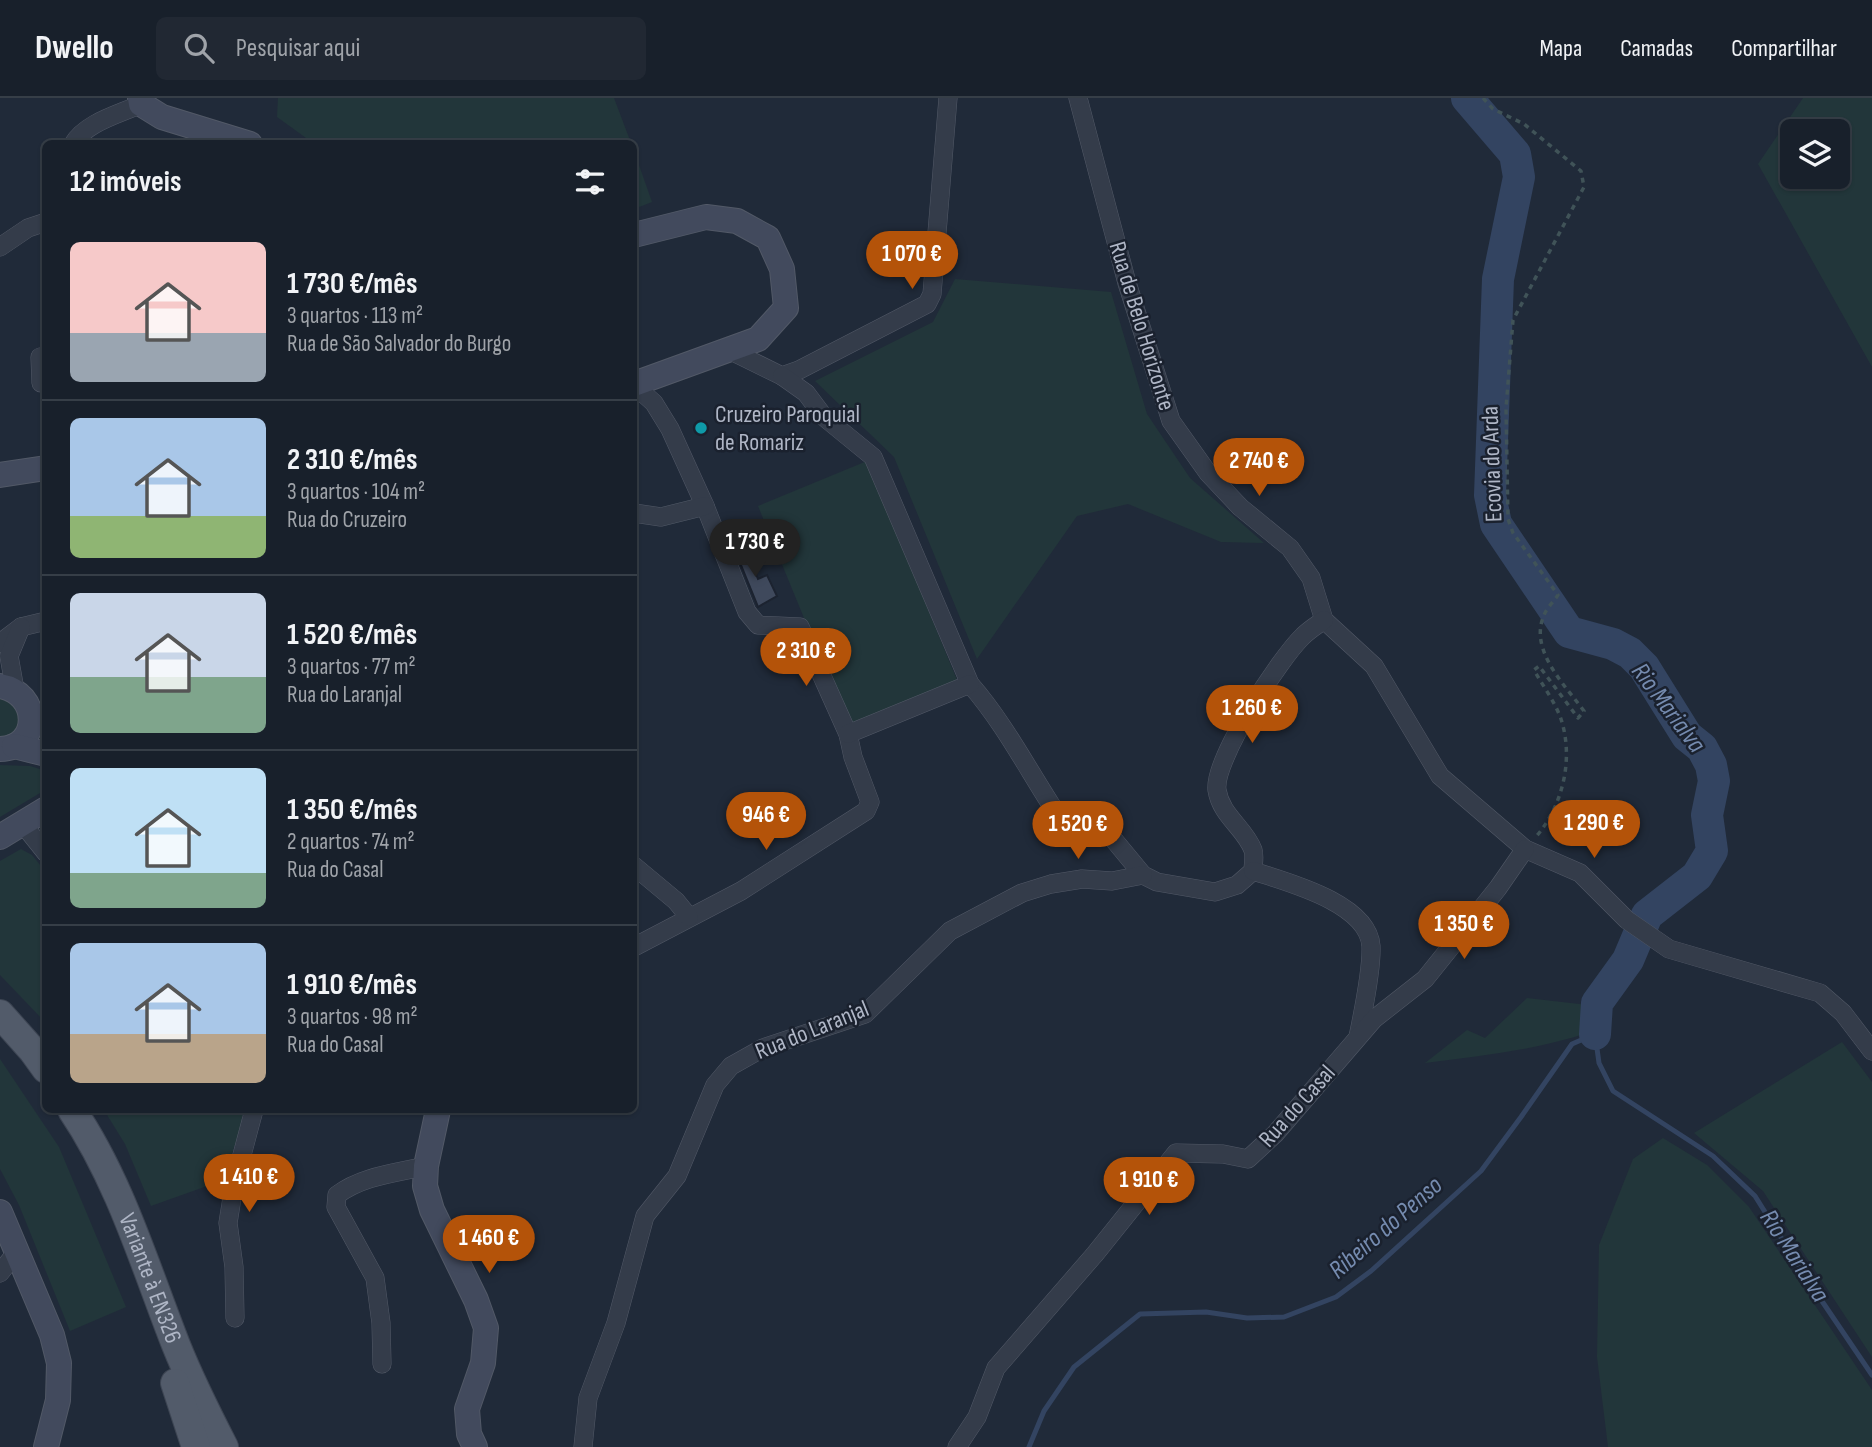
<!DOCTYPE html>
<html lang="pt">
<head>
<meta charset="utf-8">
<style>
  body { margin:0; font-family:"Sofia Sans Condensed",sans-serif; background:#212833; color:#f1f3f6; height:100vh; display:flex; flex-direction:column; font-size:26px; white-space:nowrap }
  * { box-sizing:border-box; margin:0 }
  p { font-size:23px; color:#9fa3a9 }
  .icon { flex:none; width:38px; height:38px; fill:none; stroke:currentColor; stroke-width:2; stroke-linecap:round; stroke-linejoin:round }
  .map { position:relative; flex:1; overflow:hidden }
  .side { position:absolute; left:42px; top:42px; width:595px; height:973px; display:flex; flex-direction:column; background:#18202b; border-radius:10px; box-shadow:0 2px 5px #0004,0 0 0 2px #363e47 }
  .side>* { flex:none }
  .controls { position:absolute; left:1780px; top:21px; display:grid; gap:14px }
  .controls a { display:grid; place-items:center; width:70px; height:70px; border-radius:10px; background:#18202b; box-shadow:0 2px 5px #0004,0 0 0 2px #363e47; font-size:35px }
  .price { position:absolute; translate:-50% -60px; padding:0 16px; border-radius:24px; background:#b45309; color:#fff; font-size:23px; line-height:46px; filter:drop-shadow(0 2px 4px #0008) }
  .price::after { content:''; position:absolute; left:50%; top:42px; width:21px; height:16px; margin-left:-10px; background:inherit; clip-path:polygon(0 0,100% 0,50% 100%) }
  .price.on { background:#222; color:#fff }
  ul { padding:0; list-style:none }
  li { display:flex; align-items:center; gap:21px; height:175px; padding:0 28px }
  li+li { border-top:2px solid #363e47 }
  li span { display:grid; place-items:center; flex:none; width:196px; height:140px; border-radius:10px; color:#555 }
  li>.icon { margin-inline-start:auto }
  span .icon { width:84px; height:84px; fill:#fffc; stroke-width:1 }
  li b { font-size:30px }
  h2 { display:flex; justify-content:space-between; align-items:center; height:84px; padding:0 28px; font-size:30px }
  header { display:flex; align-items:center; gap:42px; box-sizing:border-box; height:98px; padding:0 35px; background:#18202b; border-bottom:2px solid #363e47 }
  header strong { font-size:33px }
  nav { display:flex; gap:38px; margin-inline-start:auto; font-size:24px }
  .search { width:490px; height:63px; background:#212833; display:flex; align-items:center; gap:18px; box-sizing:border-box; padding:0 24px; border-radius:10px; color:#9fa3a9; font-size:26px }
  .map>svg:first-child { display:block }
  .green { fill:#22363a; fill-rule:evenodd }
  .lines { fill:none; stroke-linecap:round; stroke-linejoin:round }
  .stream { stroke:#334461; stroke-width:5 }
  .river { stroke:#334461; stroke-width:32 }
  .building { fill:#3f495c; stroke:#1c2330; stroke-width:2 }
  .street-casing { stroke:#525967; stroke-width:19 }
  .secondary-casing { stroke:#525967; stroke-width:26 }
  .primary-casing { stroke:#3d4553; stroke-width:30 }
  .path { stroke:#405358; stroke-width:3.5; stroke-dasharray:5 5; stroke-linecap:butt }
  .street { stroke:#343c4a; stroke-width:18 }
  .secondary { stroke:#424a5d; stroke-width:24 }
  .primary { stroke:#525b6a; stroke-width:28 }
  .culture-dot { fill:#0f9aa8; stroke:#1a212e; stroke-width:2.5 }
  .labels { text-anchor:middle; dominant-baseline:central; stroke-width:5; stroke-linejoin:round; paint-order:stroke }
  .street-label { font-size:24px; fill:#afb6c6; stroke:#1a212e }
  .poi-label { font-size:24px; fill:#afb6c6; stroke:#1a212e; text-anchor:start }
  .water-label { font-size:26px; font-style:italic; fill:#758baf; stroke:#1a212e }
</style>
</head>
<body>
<header>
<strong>Dwello</strong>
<div class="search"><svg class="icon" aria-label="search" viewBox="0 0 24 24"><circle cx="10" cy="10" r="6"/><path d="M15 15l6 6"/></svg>Pesquisar aqui</div>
<nav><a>Mapa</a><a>Camadas</a><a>Compartilhar</a></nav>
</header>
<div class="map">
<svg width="1872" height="1349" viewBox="0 0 1872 1349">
  <rect width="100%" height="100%" fill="#202a39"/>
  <g class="green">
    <polygon points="278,0 614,0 631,45 313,45 277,19"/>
    <path d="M1803 0H1872V269L1758 66ZM1792 33H1838V79H1792Z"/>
    <polygon points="634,53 652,104 634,111"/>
    <polygon points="955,181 1111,194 1147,316 1190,380 1264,445 1221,444 1128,406 1077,418 977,561 894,359 815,283 933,224"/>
    <polygon points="867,363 957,582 848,627 758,408"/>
    <polygon points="3,598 22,616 15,635 0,640 0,599"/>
    <polygon points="0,667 30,668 43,672 45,676 45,692 0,719"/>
    <polygon points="21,751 32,757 45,773 45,924 0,877 0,763"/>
    <path d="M1527 900 1588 907 1590 934C1537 952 1481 958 1425 965L1467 932 1485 940Z"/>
    <polygon points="1842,944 1872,984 1872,1259 1763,1093 1694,1035"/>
    <polygon points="0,961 59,1049 126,1209 70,1233 19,1107 0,1071"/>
    <polygon points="104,1012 243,1012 242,1024 224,1082 151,1108 125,1046"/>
    <polygon points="1663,1040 1707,1067 1749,1109 1872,1292 1872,1349 1608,1349 1597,1259 1599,1147 1633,1061"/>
  </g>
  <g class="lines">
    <polyline class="stream" points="1029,1349 1044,1313 1074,1269 1140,1216 1206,1214 1247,1220 1284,1219 1336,1199 1371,1173 1481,1073 1521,1019 1572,946 1595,936 1599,965 1613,993 1713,1058 1755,1098 1807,1181 1872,1277"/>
    <polyline class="river" points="1467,0 1515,56 1519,79 1498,181 1490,397 1496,426 1569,534 1613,546 1630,555 1644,569 1687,638 1702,650 1711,667 1714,683 1707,717 1712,753 1697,778 1647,817 1628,862 1597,905 1595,936"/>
  </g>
  <polygon class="building" points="744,446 758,481 767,477 777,498 758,509 734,450"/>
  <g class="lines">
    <g class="street-casing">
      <g id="street">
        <polyline points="1078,0 1127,185 1171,323 1208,375 1240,409 1290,450 1311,480 1324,522 1374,568 1440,678 1525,751 1580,775 1627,822 1669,851 1820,895 1843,915 1872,953"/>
        <path d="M73 46C86 24 120 16 141 6"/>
        <polyline points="0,149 28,130 46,124"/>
        <polyline points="729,252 782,278 799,272 927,206 932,196 948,0"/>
        <path d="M782 278 806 295 824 319 873 359 970 586C1004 625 1027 670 1055 713L1100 725 1143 777 1157 784 1215 794 1237 787 1253 773C1253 767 1255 758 1253 752 1245 730 1221 718 1217 692 1213 662 1280 560 1303 538 1309 532 1317 527 1324 522"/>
        <polyline points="41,285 40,259 46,258"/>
        <polyline points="634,287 654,305 670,331 705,408 747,514 758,527 800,529 848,636 853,659 870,704 866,713 741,793 634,849"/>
        <polyline points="634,415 661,419 705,408"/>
        <polyline points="0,545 21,529 46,523"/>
        <polyline points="15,592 9,558 21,529"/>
        <polyline points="848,636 970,586"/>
        <polyline points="22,725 46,755"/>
        <polyline points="634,768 676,803 689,819"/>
        <path d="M1253 773C1287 784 1368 805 1371 848 1372 871 1363 915 1358 939"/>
        <polyline points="0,1175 18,1152"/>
        <polyline points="235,1220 234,1169 228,1125 234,1087 254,1012"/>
        <path d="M382 1266 381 1225 375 1180 336 1109 337 1097C362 1078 396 1075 426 1068"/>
        <polyline points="583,1349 588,1300 616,1225 645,1118 677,1078 715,987 731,968 763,950 865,916 950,833 1022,795 1051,786 1082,781 1112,783 1143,777"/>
        <polyline points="957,1349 977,1319 996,1270 1095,1156 1176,1055 1223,1056 1248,1061 1275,1036 1374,921 1425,881 1498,790 1525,751"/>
      </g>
    </g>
    <g class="secondary-casing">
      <g id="secondary">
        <polyline points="140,0 141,6 162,19 250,46"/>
        <polyline points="634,137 706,119 737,123 768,140 782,171 786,210 758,241 634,286"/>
        <polyline points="0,377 46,370"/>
        <path d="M0 588C41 595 41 650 0 651"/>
        <polyline points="14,648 46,656"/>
        <polyline points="0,739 46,711"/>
        <polyline points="438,1012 426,1068 425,1088 432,1112 476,1202 486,1230 483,1265 467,1311 469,1336 475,1349"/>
        <polyline points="0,1114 52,1237 59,1265 58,1302 46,1349"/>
      </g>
    </g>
    <g class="primary-casing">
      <g id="primary">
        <polyline points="0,916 33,953 46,971"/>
        <path id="s1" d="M72 1012C120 1083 145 1168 176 1247 190 1282 207 1316 224 1349"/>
        <polyline points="175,1285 196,1349"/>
      </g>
    </g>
    <path class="path" d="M1483 0 1493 11 1524 26 1581 73 1584 89 1513 222 1506 310 1508 421 1513 435 1558 497C1554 503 1548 509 1545 515 1527 551 1565 587 1584 613L1578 620 1539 568 1534 572C1543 588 1555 604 1561 621 1574 661 1563 708 1535 740"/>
    <use href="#street" class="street"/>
    <use href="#secondary" class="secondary"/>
    <use href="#primary" class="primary"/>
  </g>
  <circle class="culture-dot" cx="701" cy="330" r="7"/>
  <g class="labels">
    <g class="street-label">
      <text transform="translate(1142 228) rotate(73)">Rua de Belo Horizonte</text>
      <text transform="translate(1492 366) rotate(-92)">Ecovia do Arda</text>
      <text transform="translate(812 932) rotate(-22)">Rua do Laranjal</text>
      <text transform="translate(1297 1008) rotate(-48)">Rua do Casal</text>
      <text stroke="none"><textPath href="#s1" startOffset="186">Variante à EN326</textPath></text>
    </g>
    <g class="poi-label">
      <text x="715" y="316">Cruzeiro Paroquial<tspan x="715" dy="28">de Romariz</tspan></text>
    </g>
    <g class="water-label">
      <text transform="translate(1668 610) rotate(53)">Rio Marialva</text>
      <text transform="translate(1386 1130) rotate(-41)">Ribeiro do Penso</text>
      <text transform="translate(1794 1158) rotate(57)">Rio Marialva</text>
    </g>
  </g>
</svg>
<div class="controls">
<a><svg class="icon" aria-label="layers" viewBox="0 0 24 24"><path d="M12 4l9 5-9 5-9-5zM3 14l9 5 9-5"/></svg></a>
</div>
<b class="price" style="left:912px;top:193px">1 070 €</b>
<b class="price" style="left:1259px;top:400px">2 740 €</b>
<b class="price on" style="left:755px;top:481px">1 730 €</b>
<b class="price" style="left:806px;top:590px">2 310 €</b>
<b class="price" style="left:1252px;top:647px">1 260 €</b>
<b class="price" style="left:766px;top:754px">946 €</b>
<b class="price" style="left:1594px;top:762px">1 290 €</b>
<b class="price" style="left:1078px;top:763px">1 520 €</b>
<b class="price" style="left:1464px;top:863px">1 350 €</b>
<b class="price" style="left:249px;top:1116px">1 410 €</b>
<b class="price" style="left:1149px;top:1119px">1 910 €</b>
<b class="price" style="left:489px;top:1177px">1 460 €</b>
<section class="side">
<h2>12 imóveis<svg class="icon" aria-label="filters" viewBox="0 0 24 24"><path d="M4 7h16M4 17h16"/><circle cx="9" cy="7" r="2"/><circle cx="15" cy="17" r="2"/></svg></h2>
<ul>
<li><span style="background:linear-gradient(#f6c9c9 65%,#9aa5b1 0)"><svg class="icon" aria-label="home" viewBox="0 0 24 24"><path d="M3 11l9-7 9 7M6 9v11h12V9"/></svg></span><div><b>1 730 €/mês</b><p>3 quartos · 113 m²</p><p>Rua de São Salvador do Burgo</p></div></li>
<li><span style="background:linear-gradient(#a9c7e8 70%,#8fb573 0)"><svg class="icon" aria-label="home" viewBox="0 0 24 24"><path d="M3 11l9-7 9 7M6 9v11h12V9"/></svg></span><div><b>2 310 €/mês</b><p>3 quartos · 104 m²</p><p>Rua do Cruzeiro</p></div></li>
<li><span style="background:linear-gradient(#c9d6e8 60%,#7fa58c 0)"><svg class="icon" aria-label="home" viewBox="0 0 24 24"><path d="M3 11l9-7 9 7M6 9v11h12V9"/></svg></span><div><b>1 520 €/mês</b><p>3 quartos · 77 m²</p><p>Rua do Laranjal</p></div></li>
<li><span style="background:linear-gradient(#bfe0f5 75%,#7fa58c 0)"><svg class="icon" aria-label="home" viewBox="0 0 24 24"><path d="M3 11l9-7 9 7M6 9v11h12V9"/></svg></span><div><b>1 350 €/mês</b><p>2 quartos · 74 m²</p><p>Rua do Casal</p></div></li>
<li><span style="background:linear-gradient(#a9c7e8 65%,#b9a48a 0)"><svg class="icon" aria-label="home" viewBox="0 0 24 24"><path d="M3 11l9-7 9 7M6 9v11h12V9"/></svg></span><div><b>1 910 €/mês</b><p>3 quartos · 98 m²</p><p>Rua do Casal</p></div></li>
</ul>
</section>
</div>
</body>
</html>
